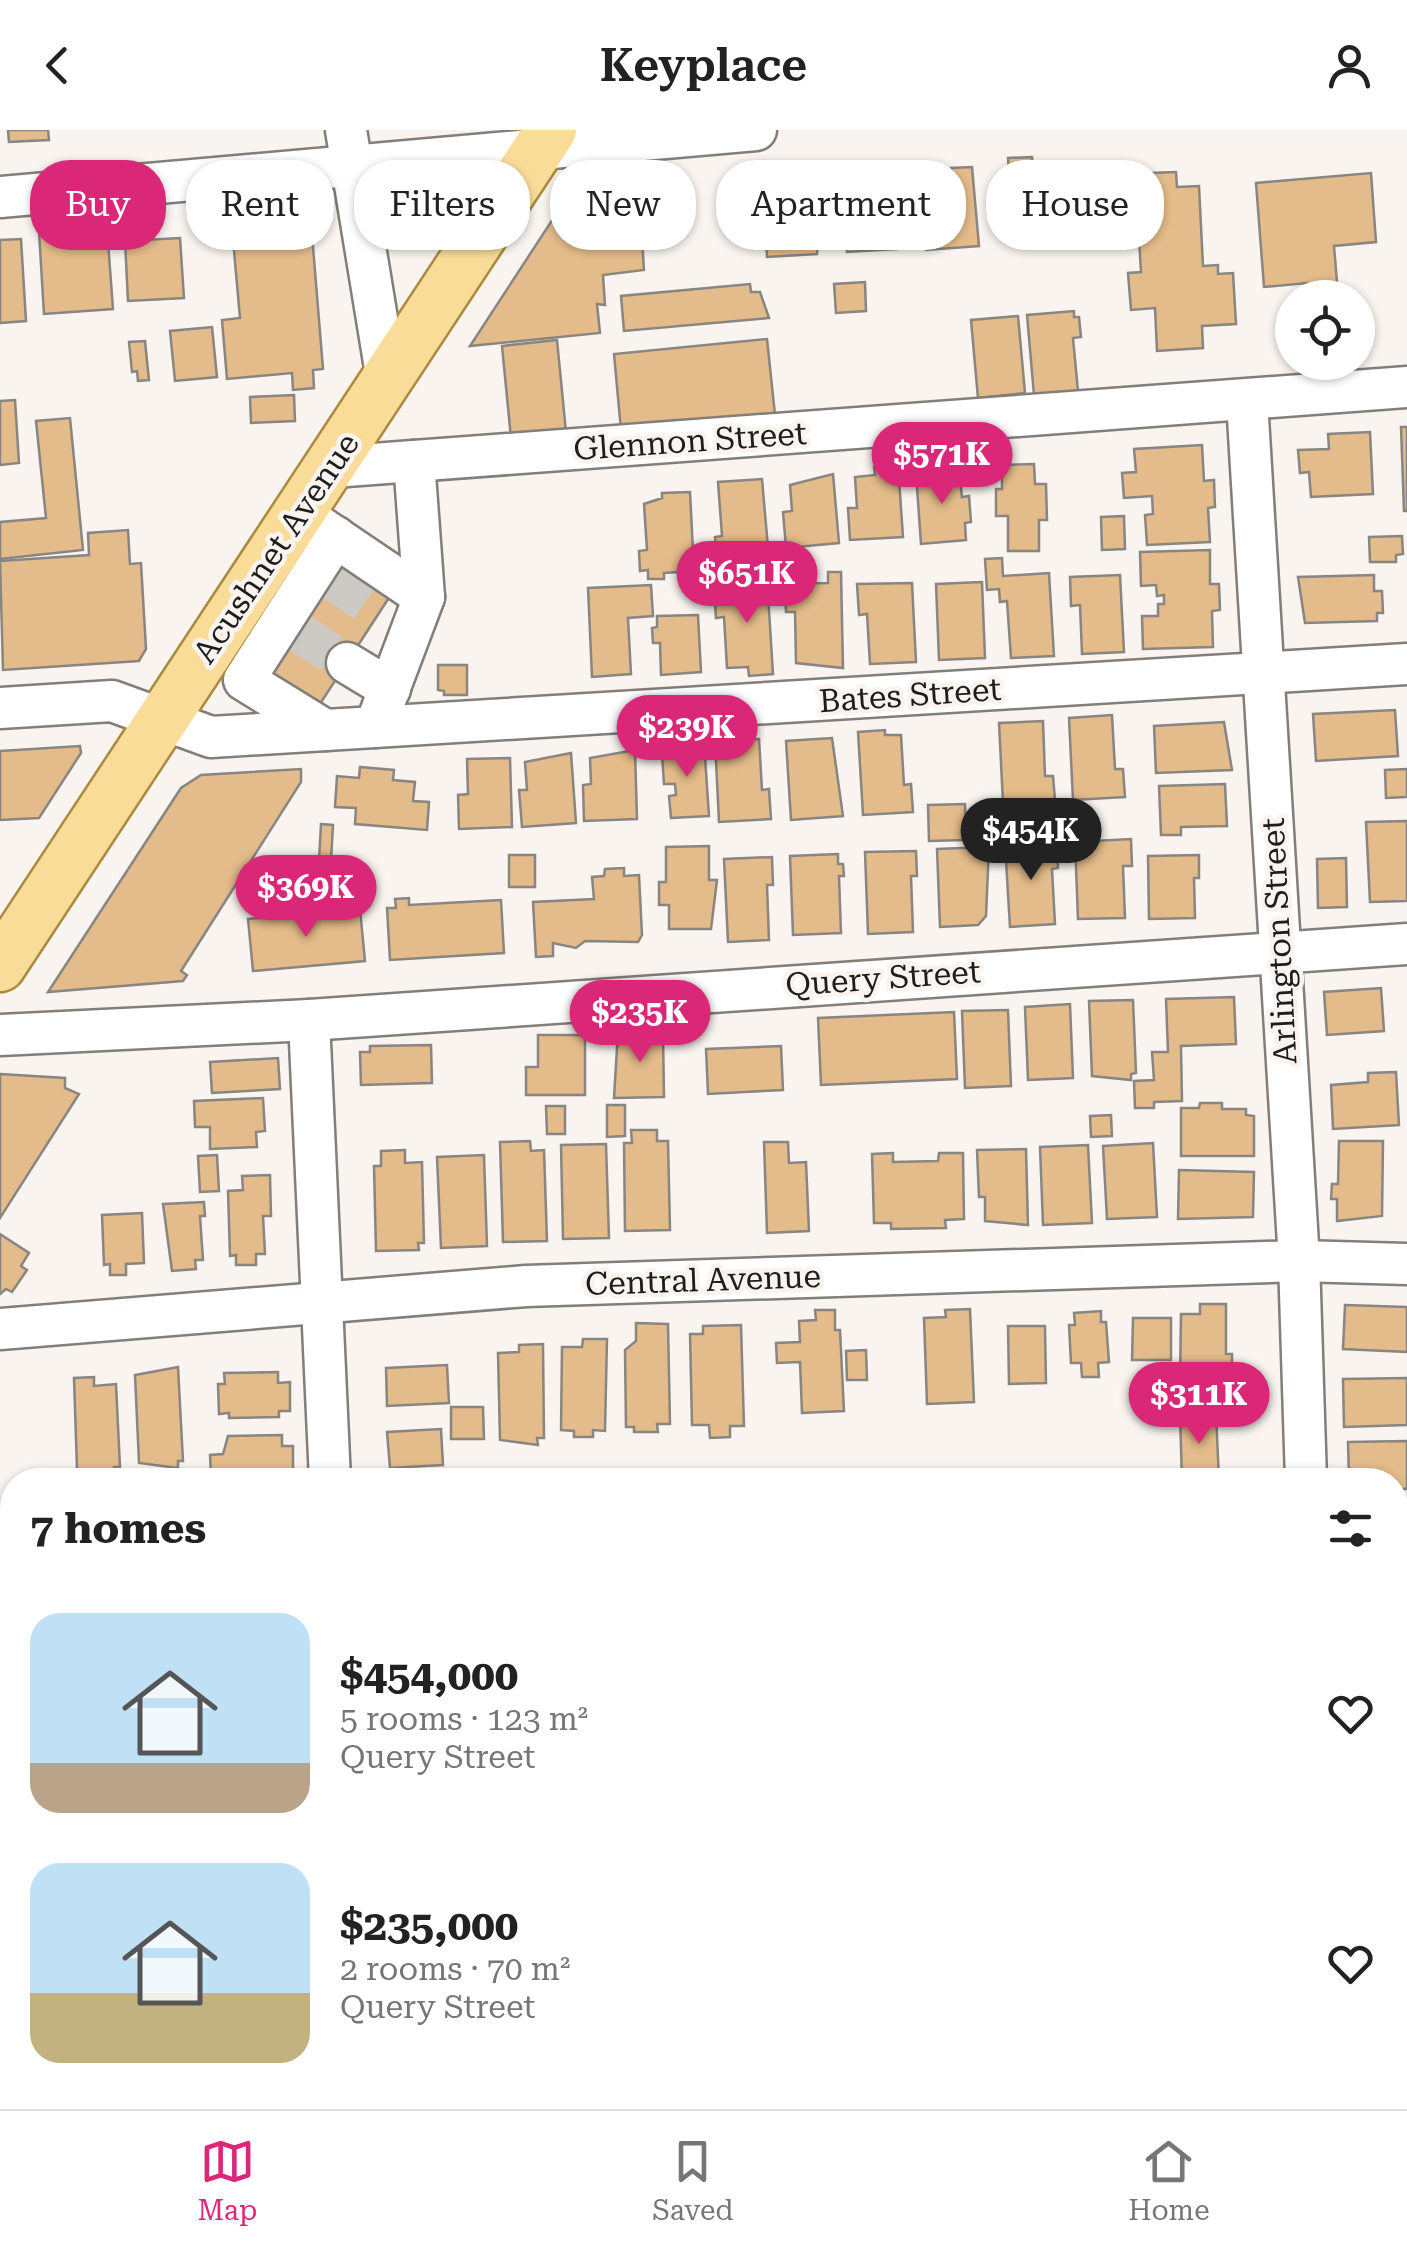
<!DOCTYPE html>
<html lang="en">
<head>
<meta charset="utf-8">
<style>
  body { margin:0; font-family:"Roboto Serif",serif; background:#f2f2f2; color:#222; height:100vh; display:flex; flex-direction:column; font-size:38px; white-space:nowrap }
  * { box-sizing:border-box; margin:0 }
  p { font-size:32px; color:#767676 }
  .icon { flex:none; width:55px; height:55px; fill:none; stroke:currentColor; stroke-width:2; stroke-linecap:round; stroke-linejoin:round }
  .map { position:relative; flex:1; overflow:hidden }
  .panel { position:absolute; left:0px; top:1338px; width:1408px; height:642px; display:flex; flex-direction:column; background:#fff; border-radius:40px 40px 0 0; box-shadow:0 2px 8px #0004 }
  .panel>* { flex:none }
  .banner { position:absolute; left:30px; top:30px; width:1348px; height:90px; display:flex; gap:20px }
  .buttons { position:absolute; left:1275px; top:150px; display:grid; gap:20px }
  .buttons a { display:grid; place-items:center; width:100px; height:100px; border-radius:50%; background:#fff; box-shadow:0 2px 8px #0004; font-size:50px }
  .price { position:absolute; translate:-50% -85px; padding:0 22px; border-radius:35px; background:#db2777; color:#fff; font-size:32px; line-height:65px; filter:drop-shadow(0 2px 5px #0008) }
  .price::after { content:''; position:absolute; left:50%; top:60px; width:30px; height:22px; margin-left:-15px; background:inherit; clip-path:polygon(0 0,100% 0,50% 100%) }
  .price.on { background:#222; color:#fff }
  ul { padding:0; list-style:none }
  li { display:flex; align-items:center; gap:30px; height:250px; padding:0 30px }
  li span { display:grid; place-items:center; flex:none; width:280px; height:200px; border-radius:30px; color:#555 }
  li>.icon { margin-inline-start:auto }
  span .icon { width:120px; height:120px; fill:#fffc; stroke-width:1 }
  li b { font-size:42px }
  h2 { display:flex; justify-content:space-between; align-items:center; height:120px; padding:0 30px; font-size:42px }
  .tag { padding:0 35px; border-radius:40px; background:#fff; box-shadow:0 2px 8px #0004; font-size:35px; line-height:90px }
  .tag.on { background:#db2777; color:#fff }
  header { display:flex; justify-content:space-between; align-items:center; height:130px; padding:0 30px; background:#fff; font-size:45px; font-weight:600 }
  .menu { display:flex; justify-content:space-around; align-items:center; height:140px; border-top:2px solid #e0e0e0; background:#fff; font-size:28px; color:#767676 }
  .menu a { display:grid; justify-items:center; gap:5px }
  .menu .on { color:#db2777 }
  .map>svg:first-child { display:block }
  .building { fill:#e4bb8a; stroke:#898580; stroke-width:2.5 }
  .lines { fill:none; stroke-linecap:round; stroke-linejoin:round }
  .minor-tunnel { stroke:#cdc9c5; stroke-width:40; stroke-dasharray:40 20; stroke-linecap:butt }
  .minor-casing { stroke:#827e7a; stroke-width:45 }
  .major-casing { stroke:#aa8a3f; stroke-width:55 }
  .minor { stroke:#fff; stroke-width:40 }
  .major { stroke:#f9dc97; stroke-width:50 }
  .labels { text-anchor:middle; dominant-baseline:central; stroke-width:9; stroke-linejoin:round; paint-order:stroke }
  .street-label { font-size:32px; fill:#1f1d1b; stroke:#f9f4ef }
</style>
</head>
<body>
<header><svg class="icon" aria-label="back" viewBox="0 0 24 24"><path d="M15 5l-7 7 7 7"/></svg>Keyplace<svg class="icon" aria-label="person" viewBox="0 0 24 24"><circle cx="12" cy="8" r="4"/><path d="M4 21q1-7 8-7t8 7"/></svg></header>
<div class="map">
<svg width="1407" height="1979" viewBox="0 0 1407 1979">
  <rect width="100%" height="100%" fill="#f9f4ef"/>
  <g class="building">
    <polygon points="8,0 48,0 49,10 9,12"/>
    <polygon points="1032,27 1033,40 1054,38 1063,86 1057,86 1059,108 1007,113 1005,90 1012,89 1008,28"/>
    <polygon points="972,37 979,116 926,120 927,47 952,45 951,38"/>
    <polygon points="1176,42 1177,57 1199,56 1203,136 1218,135 1218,144 1233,143 1236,194 1202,196 1203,218 1157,221 1155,178 1131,180 1128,143 1141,142 1136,60 1150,59 1149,43"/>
    <polygon points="1371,43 1376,112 1334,116 1338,164 1308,166 1307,153 1264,157 1256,53"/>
    <polygon points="870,45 870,51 892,50 899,86 897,119 847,122 846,103 852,102 849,46"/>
    <polygon points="790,52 790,57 811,56 813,83 820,83 817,124 767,127 766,109 772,109 769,53"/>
    <polygon points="650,64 653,105 642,108 644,140 603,145 605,175 597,174 600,203 470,216 564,72"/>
    <polygon points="310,80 323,239 313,240 314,258 293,260 292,243 227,249 222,190 240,188 231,87"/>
    <polygon points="107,98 113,179 44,184 39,102"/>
    <polygon points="180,108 184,168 128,171 125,111"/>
    <polygon points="21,109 26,191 0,193 0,110"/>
    <polygon points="865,152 866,181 836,183 834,154"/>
    <polygon points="750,154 751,162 760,162 769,188 624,201 621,166"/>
    <polygon points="1074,181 1074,187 1079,187 1081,207 1073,208 1078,261 1034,265 1027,185"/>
    <polygon points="1018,186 1025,263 978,268 971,190"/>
    <polygon points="212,197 217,247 175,251 170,201"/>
    <polygon points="767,209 775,285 621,300 614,224"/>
    <polygon points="557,210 566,302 511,308 502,216"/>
    <polygon points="145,211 149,250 138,251 137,241 132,242 129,212"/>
    <polygon points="294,265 295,291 251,293 250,267"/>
    <polygon points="15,270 19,333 0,335 0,271"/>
    <polygon points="70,288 83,420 0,429 0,392 46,388 36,291"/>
    <polygon points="1401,297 1407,297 1407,381 1404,381"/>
    <polygon points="1370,302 1373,364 1311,367 1309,342 1300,343 1298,320 1329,319 1328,304"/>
    <polygon points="1202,315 1204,351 1214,350 1215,377 1208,378 1210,412 1147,415 1145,385 1153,384 1152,366 1124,368 1122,343 1136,342 1134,319"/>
    <polygon points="1034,334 1035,354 1046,354 1047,390 1039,390 1039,421 1008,421 1008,386 996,386 996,359 1002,359 1002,335"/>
    <polygon points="898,335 903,407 850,410 848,378 857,378 855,347 875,345 874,337"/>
    <polygon points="959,340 962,367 969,366 971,392 965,393 966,410 921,414 916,343"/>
    <polygon points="833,344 839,413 786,418 783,382 792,381 790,355"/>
    <polygon points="762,349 769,429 717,433 715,407 722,406 718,352"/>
    <polygon points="690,362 694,441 664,443 664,449 648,449 648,440 640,441 639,421 647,420 644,374 662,368 662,363"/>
    <polygon points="1124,386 1125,419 1102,420 1101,387"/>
    <polygon points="128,400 130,434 141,433 146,519 139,531 3,540 0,431 89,425 88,403"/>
    <polygon points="1402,406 1403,424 1396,425 1396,432 1370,432 1369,407"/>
    <polygon points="1210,420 1210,454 1219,454 1220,480 1212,481 1213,517 1143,519 1142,486 1158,486 1158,474 1164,474 1164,465 1157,466 1156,455 1141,456 1140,422"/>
    <polygon points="1002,428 1003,446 1049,443 1054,526 1011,528 1007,471 1000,472 999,459 987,460 985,429"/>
    <polygon points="344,432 392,463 318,577 270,546"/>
    <polygon points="828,442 841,442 843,538 796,533 795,482 786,482 785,454 828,453"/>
    <polygon points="1120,445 1124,522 1082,524 1080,475 1071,476 1070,447"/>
    <polygon points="1374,445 1374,461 1382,461 1383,483 1377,483 1377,491 1305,493 1298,447"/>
    <polygon points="767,449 773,544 749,546 748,537 727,538 724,487 716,488 714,459"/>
    <polygon points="982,452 985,528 939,530 936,454"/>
    <polygon points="912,453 916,532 870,534 867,484 859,485 857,454"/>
    <polygon points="651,455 653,486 628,488 631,544 592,547 588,458"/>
    <polygon points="698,485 701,542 661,545 660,513 653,513 652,498 657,497 657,486"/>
    <polygon points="438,535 467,535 467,565 444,565 444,561 438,560"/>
    <polygon points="1395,580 1398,626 1316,631 1313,584"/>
    <polygon points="1112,585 1115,639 1123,639 1125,667 1073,670 1069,588"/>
    <polygon points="1043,591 1045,646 1053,646 1055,670 1003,673 999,593"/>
    <polygon points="1224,592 1232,640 1156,643 1154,596"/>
    <polygon points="885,600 885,605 901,605 904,655 911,654 913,682 863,685 858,602"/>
    <polygon points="832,608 843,686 791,690 786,611"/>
    <polygon points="759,609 762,660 769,659 771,689 719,692 715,611"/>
    <polygon points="704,612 709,686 671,688 669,666 676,665 675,654 664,654 662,624 674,623 673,615"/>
    <polygon points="80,616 81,623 39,688 0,690 0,621"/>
    <polygon points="635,620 637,689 584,691 583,655 591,654 590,628"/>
    <polygon points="571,623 576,693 522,697 519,660 527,660 525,632"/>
    <polygon points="510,628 512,697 459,699 458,665 468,664 467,629"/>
    <polygon points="360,637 394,640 393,650 415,652 413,671 429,672 427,700 355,694 356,678 335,677 337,646 359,648"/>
    <polygon points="301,639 301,652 181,841 187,845 183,851 48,862 181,658 201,645"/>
    <polygon points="1407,639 1407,667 1386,668 1385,640"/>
    <polygon points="1225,654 1227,696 1181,697 1181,705 1161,705 1159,656"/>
    <polygon points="965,674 966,710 929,711 928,675"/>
    <polygon points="1407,691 1407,771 1370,772 1366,692"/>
    <polygon points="321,694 333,695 331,731 319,731"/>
    <polygon points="1131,709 1132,736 1123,736 1125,788 1078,789 1075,712"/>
    <polygon points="1056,711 1058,738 1052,739 1055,794 1010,797 1005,714"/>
    <polygon points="709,716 709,750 717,750 711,799 669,799 669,775 659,775 659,752 666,752 666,717"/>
    <polygon points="989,717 986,786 978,795 940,797 937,719"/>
    <polygon points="916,721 917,746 911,746 913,802 868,804 865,722"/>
    <polygon points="838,724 838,734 843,734 844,746 839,746 841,803 793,805 790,726"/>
    <rect x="509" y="725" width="26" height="32"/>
    <polygon points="1199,725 1199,748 1194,748 1195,788 1149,789 1148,726"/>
    <polygon points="772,727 773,755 767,755 769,810 728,812 724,729"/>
    <polygon points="1346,728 1347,777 1318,778 1317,729"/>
    <polygon points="624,738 624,746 639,745 642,805 638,812 585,811 576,818 553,813 553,826 536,827 533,772 594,769 592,747 604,746 605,739"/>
    <polygon points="409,768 409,775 501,770 504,823 390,830 387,778 396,778 395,769"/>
    <polygon points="360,779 365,831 253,841 248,789"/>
    <polygon points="1381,858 1384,901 1327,905 1324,862"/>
    <polygon points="1234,867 1236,914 1181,916 1182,971 1154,972 1154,978 1135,978 1134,951 1154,950 1152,922 1168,922 1166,869"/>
    <polygon points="1133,870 1136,943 1131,944 1131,950 1092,946 1089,871"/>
    <polygon points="1070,874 1073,948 1028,950 1025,877"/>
    <polygon points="1008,880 1011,956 965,958 962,881"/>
    <polygon points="954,882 957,949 821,955 818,888"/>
    <polygon points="618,901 663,901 664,967 614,968"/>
    <polygon points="538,905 585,905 585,965 526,965 526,937 538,937"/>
    <polygon points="431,915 432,953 361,955 360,922 370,922 370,916"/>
    <polygon points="781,916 783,960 708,964 706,919"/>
    <polygon points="278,928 280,959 212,963 210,932"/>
    <polygon points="1396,942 1399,995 1333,999 1331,955 1368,952 1368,943"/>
    <polygon points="0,944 65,948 65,958 79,964 0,1088"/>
    <polygon points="263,968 265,1001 256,1002 257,1017 210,1019 210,997 195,997 194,971"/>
    <polygon points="1200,973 1222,973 1222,979 1246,979 1246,985 1254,986 1254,1026 1181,1026 1181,978 1199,978"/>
    <polygon points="607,975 625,975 625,1006 607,1007"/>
    <polygon points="546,976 565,976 565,1004 547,1004"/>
    <polygon points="1111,985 1112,1006 1091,1007 1090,986"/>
    <polygon points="631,1000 657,1000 657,1011 668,1011 670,1100 625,1101 624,1013 632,1013"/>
    <polygon points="530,1011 531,1021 544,1020 547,1111 503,1112 500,1012"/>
    <polygon points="1339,1011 1383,1011 1382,1086 1337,1091 1337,1069 1331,1069 1332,1054 1338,1054"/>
    <polygon points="764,1012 788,1012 789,1033 806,1032 809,1101 767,1103"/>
    <polygon points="1153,1013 1157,1087 1107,1089 1103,1016"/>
    <polygon points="606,1014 609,1108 563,1109 561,1015"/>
    <polygon points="1088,1015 1092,1093 1043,1095 1040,1017"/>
    <polygon points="1026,1019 1028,1095 985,1091 985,1067 979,1067 977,1020"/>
    <polygon points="405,1020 405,1033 422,1032 424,1113 418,1113 419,1120 376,1121 374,1036 381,1036 381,1021"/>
    <polygon points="893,1023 893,1032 938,1031 939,1023 963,1023 964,1089 945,1090 946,1098 891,1099 891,1093 874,1093 872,1024"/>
    <polygon points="217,1025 219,1061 200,1062 198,1026"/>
    <polygon points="484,1025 487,1116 441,1118 437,1027"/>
    <polygon points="1179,1040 1254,1042 1253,1087 1178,1089"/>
    <polygon points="270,1045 271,1086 263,1086 265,1124 256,1124 256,1135 236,1135 236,1125 230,1126 228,1061 243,1060 242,1046"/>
    <polygon points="204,1072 205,1086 200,1086 203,1130 195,1130 196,1139 172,1141 163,1074"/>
    <polygon points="142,1083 144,1133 126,1134 126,1145 110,1145 110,1134 104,1135 102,1085"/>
    <polygon points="0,1104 29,1123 21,1136 27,1140 12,1162 6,1159 0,1164"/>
    <polygon points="1200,1174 1226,1174 1226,1224 1232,1224 1232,1250 1224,1250 1224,1256 1180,1249 1181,1184 1200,1184"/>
    <polygon points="1345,1175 1407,1177 1407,1222 1343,1219"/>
    <polygon points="970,1179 974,1272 927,1274 924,1188 946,1187 945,1180"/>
    <polygon points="815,1180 835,1180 835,1200 840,1200 844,1281 802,1283 800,1232 777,1233 776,1213 800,1212 799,1191 816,1190"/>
    <polygon points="1101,1181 1101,1192 1106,1192 1109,1232 1098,1233 1099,1247 1082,1247 1081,1233 1071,1233 1069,1195 1075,1195 1074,1183"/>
    <polygon points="1133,1188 1171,1188 1171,1230 1132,1230"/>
    <polygon points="636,1193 668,1194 670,1294 657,1294 658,1302 634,1302 634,1297 626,1297 625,1220 636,1211"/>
    <polygon points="741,1195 744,1296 730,1296 730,1307 710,1308 709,1295 692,1295 690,1204 703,1204 703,1196"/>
    <polygon points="1008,1196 1045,1196 1046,1253 1009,1254"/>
    <polygon points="583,1209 607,1209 605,1301 593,1300 593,1307 574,1307 574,1301 561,1300 562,1217 582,1217"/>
    <polygon points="543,1214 544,1308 537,1308 538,1315 500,1310 498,1223 519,1222 519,1215"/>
    <polygon points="866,1220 867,1250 847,1250 846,1221"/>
    <polygon points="447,1235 449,1273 387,1276 386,1238"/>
    <polygon points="178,1237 183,1331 178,1331 178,1338 139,1333 135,1245"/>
    <polygon points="278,1242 278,1253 290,1252 290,1281 279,1281 279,1287 229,1288 229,1283 219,1284 218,1254 225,1254 224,1243"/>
    <polygon points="94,1247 94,1256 116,1254 120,1337 114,1337 114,1344 77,1339 74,1248"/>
    <polygon points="1407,1248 1407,1295 1344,1297 1343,1249"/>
    <polygon points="451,1277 483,1277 484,1309 451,1309"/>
    <polygon points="1216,1283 1219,1350 1182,1350 1180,1285"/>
    <polygon points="441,1299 443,1335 390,1338 387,1302"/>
    <polygon points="282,1305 282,1316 293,1316 293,1345 282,1345 282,1350 211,1345 210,1325 223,1324 228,1306"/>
    <polygon points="1407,1311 1407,1359 1395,1359 1395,1350 1349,1350 1348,1312"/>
    <polygon points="1407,1374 1407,1458 1395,1459 1395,1375"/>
    <polygon points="1395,1467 1407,1467 1407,1548 1395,1549"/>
    <polygon points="5,1527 8,1611 0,1611 0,1528"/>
    <polygon points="0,1799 12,1799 12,1831 2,1832"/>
    <rect x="1395" y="1826" width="12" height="60"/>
    <polygon points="0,1871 4,1871 5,1958 0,1958"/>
  </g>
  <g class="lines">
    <g class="minor-tunnel">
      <polyline points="332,450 380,482"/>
      <polyline points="298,502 347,533"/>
    </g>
    <g class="minor-casing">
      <g id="minor">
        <polyline points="346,0 387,250"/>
        <polyline points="0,67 756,0"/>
        <polyline points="1247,271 1299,1131 1306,1350"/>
        <polyline points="333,337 1407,257"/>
        <polyline points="316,394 424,467"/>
        <polyline points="347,533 390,559"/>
        <polyline points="0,578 112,571 211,607 1407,534"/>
        <polyline points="375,597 424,467 414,331"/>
        <polyline points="325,600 244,550 336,407"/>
        <polyline points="309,890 330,1350"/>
        <polyline points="0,905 309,890 1407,814"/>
        <polyline points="0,1199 526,1156 1299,1131 1407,1134"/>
        <polyline points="1395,1584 1407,1583"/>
        <polyline points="0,1653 12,1653"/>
        <polyline points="1395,1929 1407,1928"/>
        <polyline points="362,1968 363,1979"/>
        <polyline points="1335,1968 1336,1979"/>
        <polyline points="456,1979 719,1968"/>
      </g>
    </g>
    <g class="major-casing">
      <polyline id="major" points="0,836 551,0"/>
    </g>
    <use href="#minor" class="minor"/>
    <use href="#major" class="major"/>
  </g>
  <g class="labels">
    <g class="street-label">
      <text transform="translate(690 311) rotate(-4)">Glennon Street</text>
      <text transform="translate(276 418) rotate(-56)">Acushnet Avenue</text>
      <text transform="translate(910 565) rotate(-4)">Bates Street</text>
      <text transform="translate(1279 811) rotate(-93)">Arlington Street</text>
      <text transform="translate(883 848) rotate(-4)">Query Street</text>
      <text transform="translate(703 1150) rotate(-2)">Central Avenue</text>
    </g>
  </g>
</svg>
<div class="buttons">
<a><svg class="icon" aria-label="locate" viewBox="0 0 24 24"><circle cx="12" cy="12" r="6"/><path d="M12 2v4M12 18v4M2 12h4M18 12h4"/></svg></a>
</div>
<b class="price" style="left:942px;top:377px">$571K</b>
<b class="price" style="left:747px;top:496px">$651K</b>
<b class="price" style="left:687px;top:650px">$239K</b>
<b class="price on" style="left:1031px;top:753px">$454K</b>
<b class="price" style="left:306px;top:810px">$369K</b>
<b class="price" style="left:640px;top:935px">$235K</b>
<b class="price" style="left:1199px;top:1317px">$311K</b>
<div class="banner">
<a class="tag on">Buy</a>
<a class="tag">Rent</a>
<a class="tag">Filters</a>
<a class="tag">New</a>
<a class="tag">Apartment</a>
<a class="tag">House</a>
</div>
<section class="panel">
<h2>7 homes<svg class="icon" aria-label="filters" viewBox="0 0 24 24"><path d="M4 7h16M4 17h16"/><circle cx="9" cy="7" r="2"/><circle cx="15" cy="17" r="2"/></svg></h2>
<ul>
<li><span style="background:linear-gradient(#bfe0f5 75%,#b9a48a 0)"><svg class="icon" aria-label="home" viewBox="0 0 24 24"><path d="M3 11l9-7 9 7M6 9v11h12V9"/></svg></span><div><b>$454,000</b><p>5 rooms · 123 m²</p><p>Query Street</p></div><svg class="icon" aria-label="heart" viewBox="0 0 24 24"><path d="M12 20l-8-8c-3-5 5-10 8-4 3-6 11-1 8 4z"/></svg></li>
<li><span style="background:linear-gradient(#bfe0f5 65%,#c2b280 0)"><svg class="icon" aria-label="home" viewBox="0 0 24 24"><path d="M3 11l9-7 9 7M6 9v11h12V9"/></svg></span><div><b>$235,000</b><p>2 rooms · 70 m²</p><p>Query Street</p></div><svg class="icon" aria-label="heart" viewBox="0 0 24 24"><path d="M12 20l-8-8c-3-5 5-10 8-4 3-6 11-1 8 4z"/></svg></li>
</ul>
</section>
</div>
<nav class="menu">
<a class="on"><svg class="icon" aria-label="map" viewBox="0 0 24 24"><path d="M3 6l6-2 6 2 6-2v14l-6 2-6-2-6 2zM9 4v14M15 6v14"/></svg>Map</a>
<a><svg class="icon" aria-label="saved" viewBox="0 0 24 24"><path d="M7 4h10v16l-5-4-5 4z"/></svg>Saved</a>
<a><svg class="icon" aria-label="home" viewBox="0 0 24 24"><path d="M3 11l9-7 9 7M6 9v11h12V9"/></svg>Home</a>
</nav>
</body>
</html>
